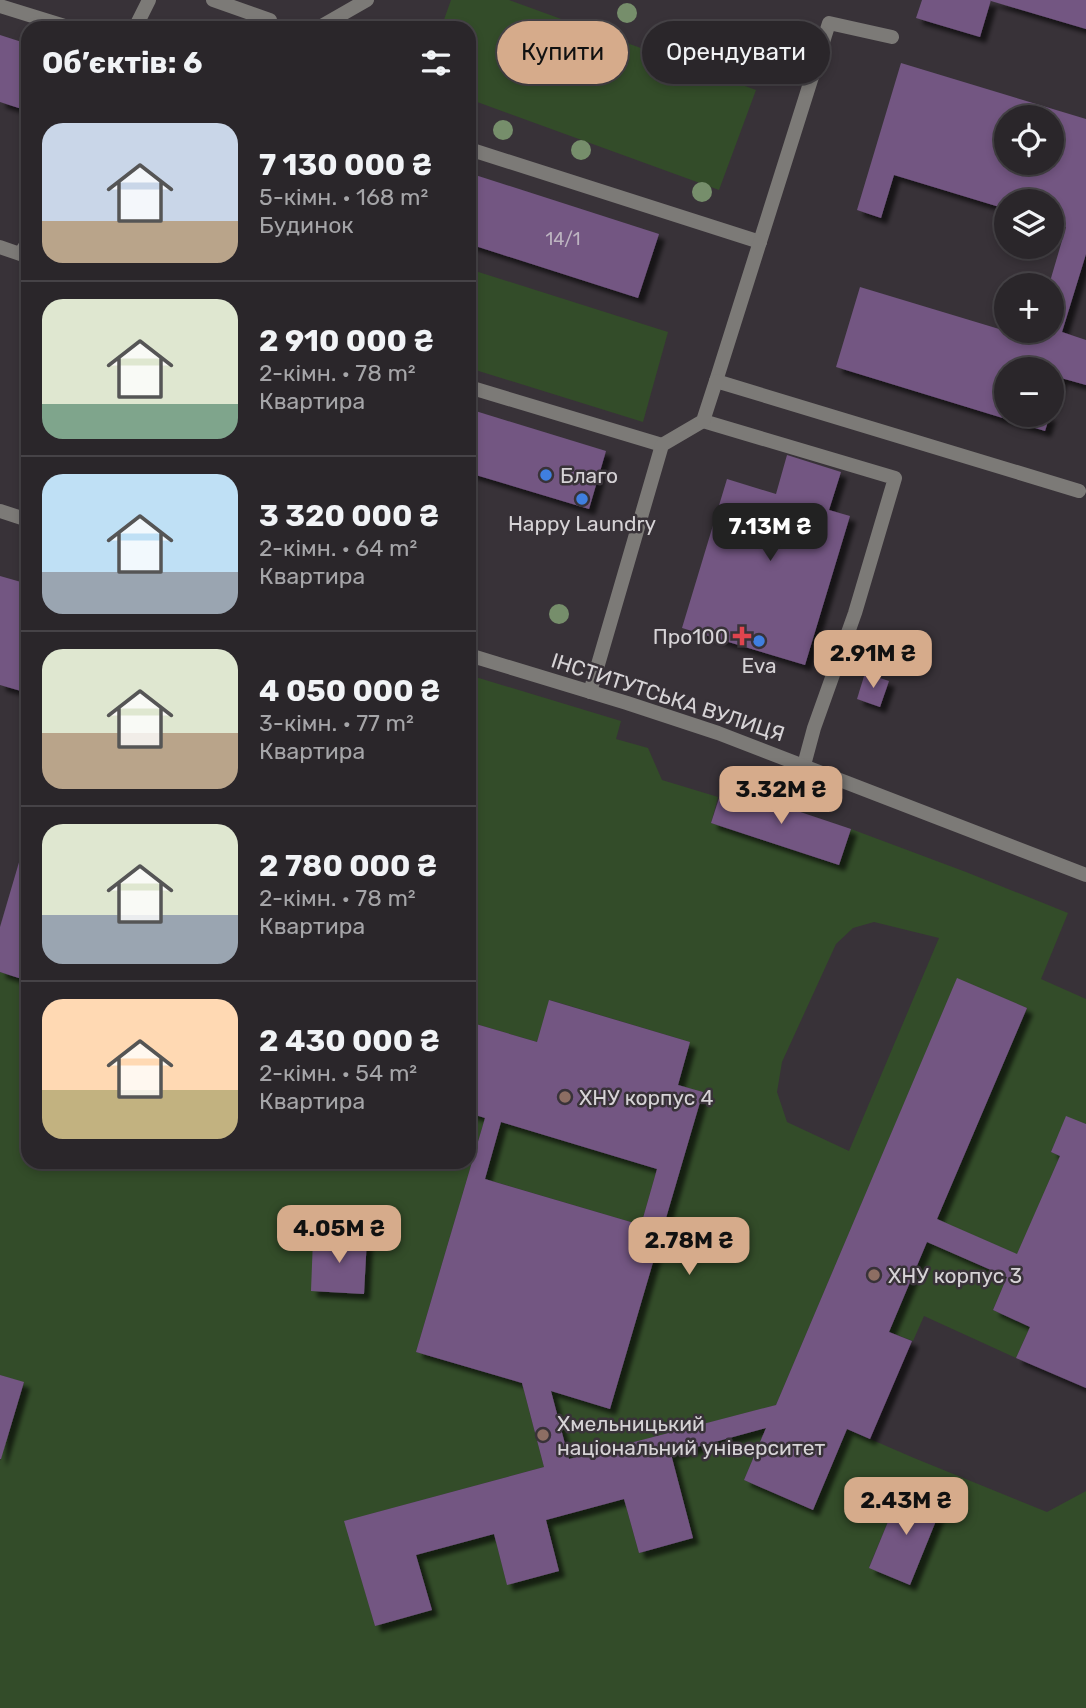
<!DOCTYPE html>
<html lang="uk">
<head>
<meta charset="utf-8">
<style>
  body { margin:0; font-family:Rubik,sans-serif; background:#322e32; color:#f1f3f6; height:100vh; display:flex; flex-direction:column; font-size:26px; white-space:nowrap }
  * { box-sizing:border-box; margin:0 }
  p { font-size:23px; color:#a5a5a8 }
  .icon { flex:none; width:38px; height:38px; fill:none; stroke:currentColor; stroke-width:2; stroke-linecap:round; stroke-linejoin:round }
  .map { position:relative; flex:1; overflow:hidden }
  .side { position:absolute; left:21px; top:21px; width:455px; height:1148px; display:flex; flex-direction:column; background:#2a262a; border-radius:21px; box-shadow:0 4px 10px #0003,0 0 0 2px #464347 }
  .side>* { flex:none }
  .guide { position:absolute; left:497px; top:21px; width:483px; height:63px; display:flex; gap:14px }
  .tools { position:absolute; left:994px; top:105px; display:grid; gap:14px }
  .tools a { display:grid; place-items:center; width:70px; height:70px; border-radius:50%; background:#2a262a; box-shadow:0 4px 10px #0003,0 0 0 2px #464347; font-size:35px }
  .price { position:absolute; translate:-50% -60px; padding:0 16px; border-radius:14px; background:#d6ab8b; color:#111; font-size:23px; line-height:46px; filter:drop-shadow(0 2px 4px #0008) }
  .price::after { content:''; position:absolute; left:50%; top:42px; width:21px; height:16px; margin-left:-10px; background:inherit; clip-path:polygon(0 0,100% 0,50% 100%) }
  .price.active { background:#222; color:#fff }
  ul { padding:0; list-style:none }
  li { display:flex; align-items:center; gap:21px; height:175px; padding:0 21px }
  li+li { border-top:2px solid #464347 }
  li span { display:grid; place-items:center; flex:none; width:196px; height:140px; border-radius:21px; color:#555 }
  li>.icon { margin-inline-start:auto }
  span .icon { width:84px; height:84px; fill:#fffc; stroke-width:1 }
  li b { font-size:30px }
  h2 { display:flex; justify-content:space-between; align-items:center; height:84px; padding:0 21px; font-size:30px }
  .pill { padding:0 24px; border-radius:32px; background:#2a262a; box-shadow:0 4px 10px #0003,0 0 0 2px #464347; font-size:24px; line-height:63px }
  .pill.active { background:#d6ab8b; color:#111 }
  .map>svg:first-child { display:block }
  .green { fill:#334c29; fill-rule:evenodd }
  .building { fill:#735682; fill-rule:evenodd; filter:url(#shadow) }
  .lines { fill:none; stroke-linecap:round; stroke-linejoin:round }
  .service { stroke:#7c7a77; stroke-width:14 }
  .tertiary { stroke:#7c7a77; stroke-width:14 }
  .tree { fill:#768e6b }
  .shop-dot { fill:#3f7fe0; stroke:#383238; stroke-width:2.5 }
  .health-dot { fill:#e0444e; stroke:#383238; stroke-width:2.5 }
  .education-dot { fill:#8d6e63; stroke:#383238; stroke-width:2.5 }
  .labels { text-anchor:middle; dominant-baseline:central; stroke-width:5; stroke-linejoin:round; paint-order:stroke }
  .number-label { font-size:18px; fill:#bdb4c1 }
  .poi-label { font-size:21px; fill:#d6d3d6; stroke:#383238; text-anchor:start }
  .street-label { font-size:21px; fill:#d6d3d6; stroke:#383238 }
</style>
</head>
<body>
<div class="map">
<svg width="1086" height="1708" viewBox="0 0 1086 1708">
  <defs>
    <filter id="shadow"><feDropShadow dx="6" dy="6" stdDeviation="2" flood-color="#0009"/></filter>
  </defs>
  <rect width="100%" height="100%" fill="#383238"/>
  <g class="green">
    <polygon points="451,0 509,0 756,90 719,190 469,99 469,28 441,28"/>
    <polygon points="469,269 668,332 643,422 469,368"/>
    <path d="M469 675 621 721 616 739 648 748 662 780 718 797 711 823 839 865 851 829 966 872 1068 913 1041 979 1086 999V1124L1066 1117 1051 1152 1060 1156 1017 1255 974 1263 1007 1277 993 1310 1030 1327 1016 1358 924 1316 913 1341 889 1332 1027 1008 957 979 776 1405 569 1459 551 1391 610 1409 703 1092 678 1085 690 1042 550 1000 537 1042 469 1022ZM874 922 939 938 849 1151 787 1122 777 1092 782 1062 836 944 853 928Z"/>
    <path d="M0 972 28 981V1162H469V1113L485 1118 416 1352 522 1383 544 1467 345 1521 375 1626 432 1609 416 1555 494 1534 507 1584 558 1571 546 1520 624 1499 639 1553 693 1538 671 1454 766 1428 744 1480 813 1510 847 1429 914 1458 1047 1512 1086 1491V1708H0V1461L24 1383 0 1375ZM901 1490 942 1506 910 1584 869 1567Z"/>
    <polygon points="501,1122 657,1169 641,1225 485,1179"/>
  </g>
  <g class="building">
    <polygon points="922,0 991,0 980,37 916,18"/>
    <polygon points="991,0 1086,0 1086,29 991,1"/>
    <polygon points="0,35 28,44 28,111 0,102"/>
    <path d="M901 63 1086 119V254L1062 332 1086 340V385L1061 378 1052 407V369H1006V415H1050L1045 431 836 367 860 287 1032 339 1035 331H1052V285H1049L1066 227 1052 223V201H1006V209L894 175 881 218 857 210ZM1006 117H1052V163H1006Z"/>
    <polygon points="469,173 659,234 638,298 469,244"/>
    <polygon points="469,409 606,451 589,509 469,473"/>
    <polygon points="787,455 841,472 829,510 850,516 805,665 682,628 727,479 776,494"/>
    <polygon points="0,576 28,584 28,693 0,685"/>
    <polygon points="865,673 889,681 880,707 857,699"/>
    <polygon points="723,786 851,829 839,865 711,823"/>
    <polygon points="27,835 28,835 28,981 0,972 0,927"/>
    <path d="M957 978 1027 1008 937 1219 1017 1254 1060 1156 1051 1152 1066 1116 1086 1124V1388L1016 1358 1030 1327 993 1310 1007 1277 927 1242 889 1332 912 1341 870 1439 847 1429 813 1510 744 1480 766 1428 671 1454 693 1538 639 1553 624 1499 546 1520 559 1571 507 1585 494 1534 416 1555 432 1610 375 1626 344 1521 544 1467 522 1383 416 1352 485 1118 469 1113V1022L537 1042 549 1000 690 1042 678 1085 703 1092 610 1409 551 1391 569 1459 776 1405ZM501 1122 657 1169 641 1225 485 1179Z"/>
    <polygon points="337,1237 367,1238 364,1294 311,1291 313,1239 337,1240"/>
    <polygon points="0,1375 24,1382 1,1459 0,1459"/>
    <polygon points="901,1490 942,1506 910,1585 869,1568"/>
  </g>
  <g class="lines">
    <g class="service">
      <polyline points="213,0 270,20 268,28"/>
      <polyline points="0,6 71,28"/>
      <polyline points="135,28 149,0"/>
      <polyline points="318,28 367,0"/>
      <polyline points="469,149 760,242"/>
      <polyline points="0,247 20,254 28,242"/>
      <polyline points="716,381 829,23 892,37"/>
      <polyline points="469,387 662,445"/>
      <polyline points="703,421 895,478 855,613 814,728 804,765"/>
      <polyline points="590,692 662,445 703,421 716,381 1079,491"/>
    </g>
    <g class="tertiary">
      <polyline points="0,511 28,520"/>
      <polyline points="469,655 627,703 718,733 1086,875"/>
    </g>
  </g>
  <g class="tree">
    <circle cx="627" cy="13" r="10"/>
    <circle cx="708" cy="37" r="10"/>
    <circle cx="757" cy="55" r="10"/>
    <circle cx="503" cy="130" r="10"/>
    <circle cx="581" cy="150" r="10"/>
    <circle cx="702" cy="192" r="10"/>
    <circle cx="559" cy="614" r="10"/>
  </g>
  <g class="shop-dot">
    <circle cx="546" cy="475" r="7"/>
    <circle cx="582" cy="499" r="7"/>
    <circle cx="759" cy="641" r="7"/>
  </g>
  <path class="health-dot" d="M738.5 625.5h7v7h7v7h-7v7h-7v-7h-7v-7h7z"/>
  <g class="education-dot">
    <circle cx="565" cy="1097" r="7"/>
    <circle cx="874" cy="1275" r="7"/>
    <circle cx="543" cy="1435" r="7"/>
  </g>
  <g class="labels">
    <g class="number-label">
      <text x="563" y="239">14/1</text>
    </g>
    <g class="poi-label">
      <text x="560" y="475">Благо</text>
      <text x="582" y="523" text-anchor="middle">Happy Laundry</text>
      <text x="728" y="636" text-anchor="end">Про100</text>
      <text x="759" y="665" text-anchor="middle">Eva</text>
      <text x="579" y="1097">ХНУ корпус 4</text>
      <text x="888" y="1275">ХНУ корпус 3</text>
      <text x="557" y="1423">Хмельницький<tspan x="557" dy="24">національний університет</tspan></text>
    </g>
    <g class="street-label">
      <text transform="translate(668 697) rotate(18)">ІНСТИТУТСЬКА ВУЛИЦЯ</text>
    </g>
  </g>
</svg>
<div class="tools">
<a><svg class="icon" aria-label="locate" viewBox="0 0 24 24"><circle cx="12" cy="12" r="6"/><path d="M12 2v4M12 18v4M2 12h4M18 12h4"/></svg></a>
<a><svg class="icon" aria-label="layers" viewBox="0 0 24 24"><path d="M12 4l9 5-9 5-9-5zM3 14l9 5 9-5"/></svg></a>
<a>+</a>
<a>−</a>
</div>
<b class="price active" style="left:770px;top:563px">7.13M ₴</b>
<b class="price" style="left:873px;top:690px">2.91M ₴</b>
<b class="price" style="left:781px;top:826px">3.32M ₴</b>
<b class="price" style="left:339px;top:1265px">4.05M ₴</b>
<b class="price" style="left:689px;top:1277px">2.78M ₴</b>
<b class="price" style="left:906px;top:1537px">2.43M ₴</b>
<div class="guide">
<a class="pill active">Купити</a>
<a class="pill">Орендувати</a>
</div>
<section class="side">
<h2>Об’єктів: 6<svg class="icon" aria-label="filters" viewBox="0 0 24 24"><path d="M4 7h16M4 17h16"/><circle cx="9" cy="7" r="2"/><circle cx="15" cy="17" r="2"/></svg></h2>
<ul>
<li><span style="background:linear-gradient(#c9d6e8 70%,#b9a48a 0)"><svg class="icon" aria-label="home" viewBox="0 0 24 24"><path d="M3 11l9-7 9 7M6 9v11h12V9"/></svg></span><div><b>7 130 000 ₴</b><p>5-кімн. · 168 m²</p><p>Будинок</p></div></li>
<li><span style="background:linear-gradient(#dfe7d0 75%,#7fa58c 0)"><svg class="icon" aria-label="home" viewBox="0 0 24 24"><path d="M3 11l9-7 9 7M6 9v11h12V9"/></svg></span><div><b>2 910 000 ₴</b><p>2-кімн. · 78 m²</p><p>Квартира</p></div></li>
<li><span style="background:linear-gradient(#bfe0f5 70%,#9aa5b1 0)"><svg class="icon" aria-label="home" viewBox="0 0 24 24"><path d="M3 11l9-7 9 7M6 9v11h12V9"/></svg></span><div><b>3 320 000 ₴</b><p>2-кімн. · 64 m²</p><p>Квартира</p></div></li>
<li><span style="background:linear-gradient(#dfe7d0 60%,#b9a48a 0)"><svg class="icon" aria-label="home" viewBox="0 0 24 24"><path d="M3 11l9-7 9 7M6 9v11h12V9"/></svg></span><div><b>4 050 000 ₴</b><p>3-кімн. · 77 m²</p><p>Квартира</p></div></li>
<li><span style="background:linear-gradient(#dfe7d0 65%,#9aa5b1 0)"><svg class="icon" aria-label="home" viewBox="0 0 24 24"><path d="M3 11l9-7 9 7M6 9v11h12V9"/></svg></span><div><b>2 780 000 ₴</b><p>2-кімн. · 78 m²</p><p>Квартира</p></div></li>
<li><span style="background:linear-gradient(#ffd9b3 65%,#c2b280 0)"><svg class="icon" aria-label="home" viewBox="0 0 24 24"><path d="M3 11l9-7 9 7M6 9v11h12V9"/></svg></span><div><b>2 430 000 ₴</b><p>2-кімн. · 54 m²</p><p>Квартира</p></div></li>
</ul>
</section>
</div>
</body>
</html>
